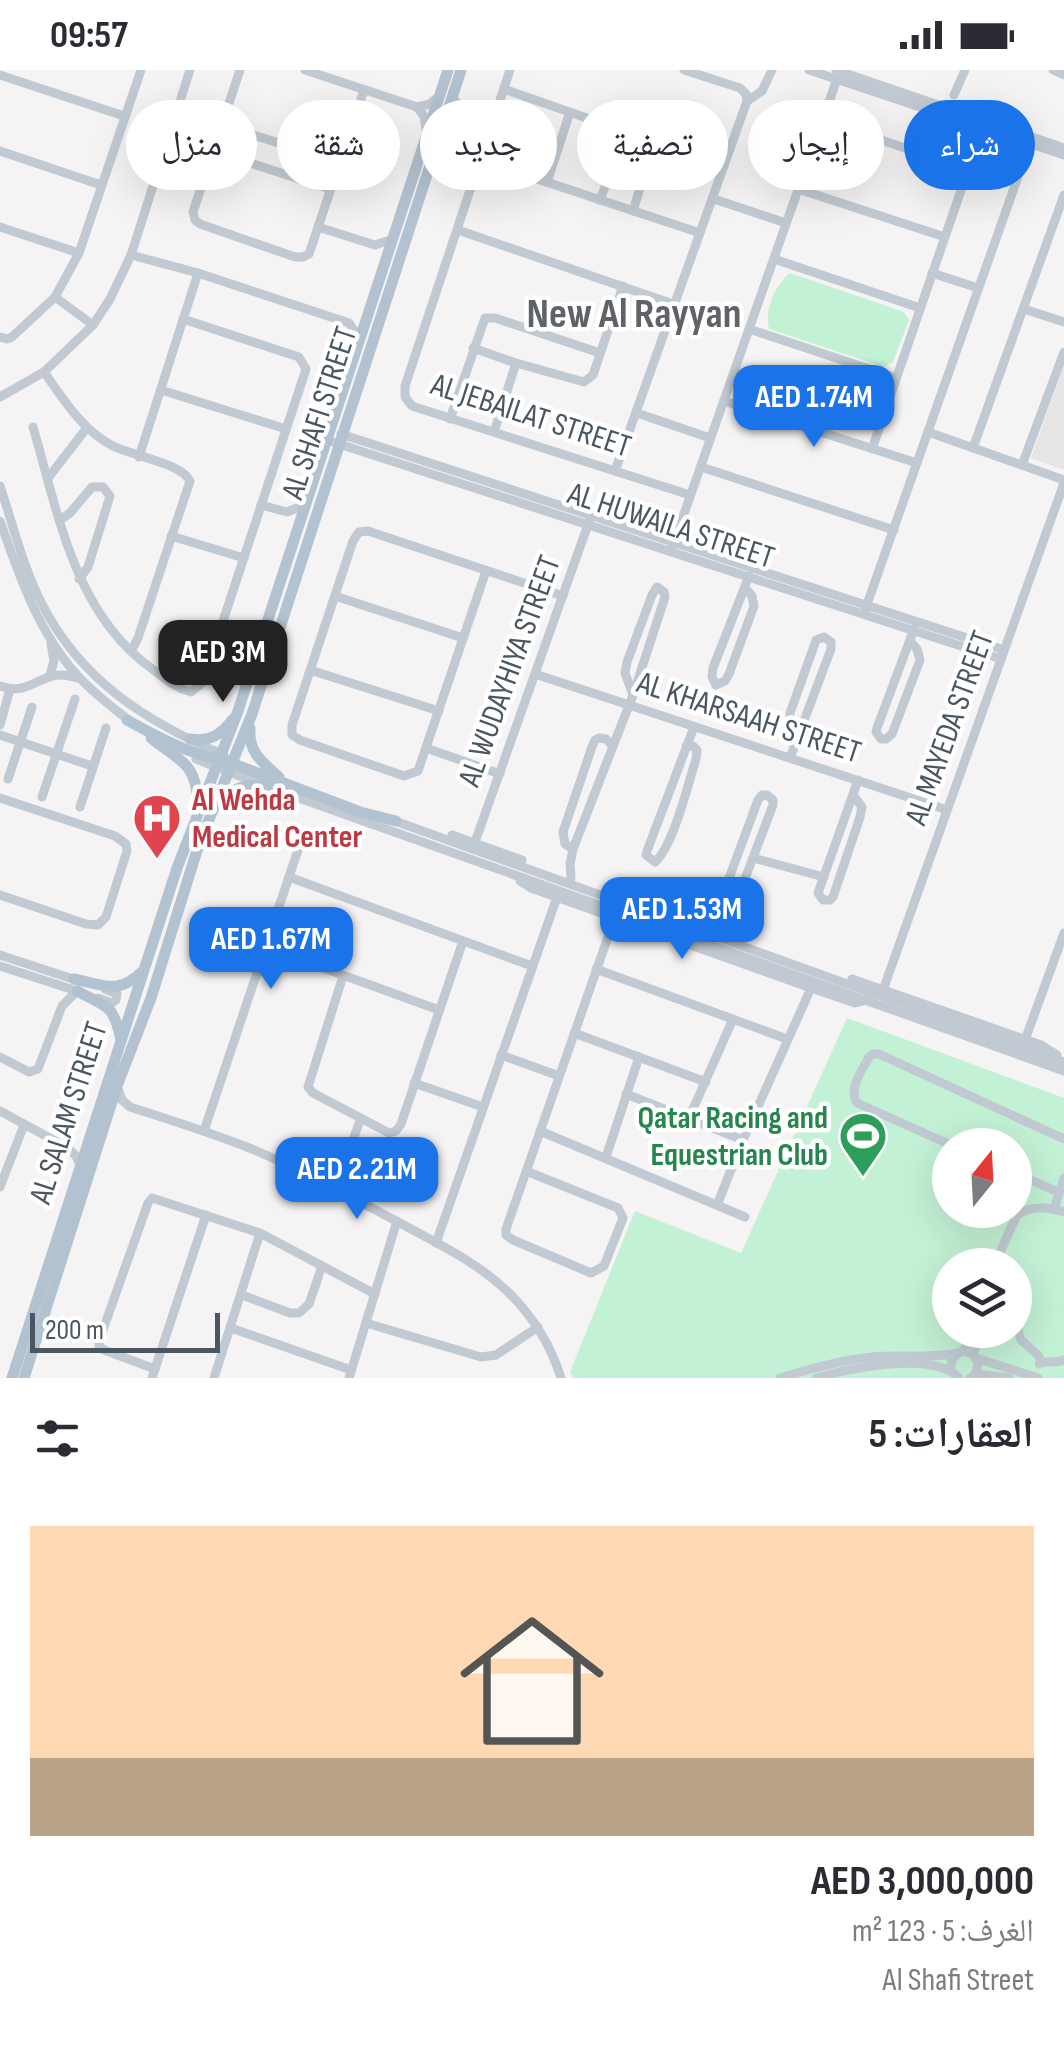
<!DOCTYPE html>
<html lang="ar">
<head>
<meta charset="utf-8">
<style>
  body { margin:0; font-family:"Sofia Sans Condensed","Noto Naskh Arabic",sans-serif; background:#f7f7f7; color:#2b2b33; direction:rtl; height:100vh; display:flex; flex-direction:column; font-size:38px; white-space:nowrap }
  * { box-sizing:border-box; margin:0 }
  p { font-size:32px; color:#7c7c81 }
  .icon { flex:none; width:55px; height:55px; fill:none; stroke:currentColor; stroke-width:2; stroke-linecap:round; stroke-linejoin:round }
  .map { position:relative; height:1308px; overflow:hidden; direction:ltr }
  .drawer { display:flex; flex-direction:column; background:#fff; flex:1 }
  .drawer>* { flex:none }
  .hud { position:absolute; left:30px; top:30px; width:1005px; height:90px; direction:rtl; display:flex; gap:20px }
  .needle { width:65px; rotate:18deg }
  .controls { position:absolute; left:932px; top:1058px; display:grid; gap:20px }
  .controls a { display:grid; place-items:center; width:100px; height:100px; border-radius:50%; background:#fff; box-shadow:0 10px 40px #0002; font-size:50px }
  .scale { position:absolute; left:30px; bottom:25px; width:190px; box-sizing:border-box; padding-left:10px; border:5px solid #4a5661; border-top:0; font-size:28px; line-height:35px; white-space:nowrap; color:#4a5661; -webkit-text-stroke:8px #fff; paint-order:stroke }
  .price { position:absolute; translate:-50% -85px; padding:0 22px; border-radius:20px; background:#1a73e8; color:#fff; font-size:32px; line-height:65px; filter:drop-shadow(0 2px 5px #0008) }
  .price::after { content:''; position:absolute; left:50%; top:60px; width:30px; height:22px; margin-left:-15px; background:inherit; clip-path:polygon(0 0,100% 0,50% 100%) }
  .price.current { background:#222; color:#fff }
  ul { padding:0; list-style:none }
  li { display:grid; align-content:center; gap:20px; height:530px; padding:0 30px }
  li span { display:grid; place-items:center; height:310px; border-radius:0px; color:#555 }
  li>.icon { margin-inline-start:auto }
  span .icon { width:180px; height:180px; fill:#fffc; stroke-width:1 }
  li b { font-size:42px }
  h2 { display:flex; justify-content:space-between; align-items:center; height:120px; padding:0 30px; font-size:42px }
  .pill { padding:0 35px; border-radius:45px; background:#fff; box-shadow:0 10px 40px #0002; font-size:35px; line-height:90px }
  .pill.current { background:#1a73e8; color:#fff }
  .status { display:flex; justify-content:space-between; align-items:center; height:70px; padding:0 50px; background:#fff; direction:ltr }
  .status svg { height:28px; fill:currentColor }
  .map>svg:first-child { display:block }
  .education { fill:#e6e4e5 }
  .green { fill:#c3f1d5; fill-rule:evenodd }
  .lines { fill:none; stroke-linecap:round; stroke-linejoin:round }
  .minor { stroke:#c1cad2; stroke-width:9 }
  .major { stroke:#b3c2d1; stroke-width:11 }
  .labels { text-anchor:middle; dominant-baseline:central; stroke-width:9; stroke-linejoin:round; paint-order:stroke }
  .street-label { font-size:32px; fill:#4a5661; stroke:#fff }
  .health-label { font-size:32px; font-weight:bold; fill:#be3a42; stroke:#fff; text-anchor:start }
  .leisure-label { font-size:32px; font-weight:bold; fill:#27864d; stroke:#fff; text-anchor:end }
  .district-label { font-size:42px; font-weight:bold; fill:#5f6368; stroke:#fff }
</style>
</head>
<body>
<div class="status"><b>09:57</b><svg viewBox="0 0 49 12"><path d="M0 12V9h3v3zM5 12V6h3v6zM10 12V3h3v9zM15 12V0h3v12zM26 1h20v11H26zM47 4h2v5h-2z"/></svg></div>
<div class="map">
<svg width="1064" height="1308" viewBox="0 0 1064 1308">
  <rect width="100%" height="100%" fill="#f5f3f3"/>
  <polygon class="education" points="1064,296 1064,400 1031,388"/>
  <g class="green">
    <path d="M790 203 904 242 909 250 893 292 884 297 769 259C764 240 775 215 790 203Z"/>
    <path d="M847 948 1064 1028V1308H573L570 1302 635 1141 741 1183ZM950 1075H1015V1140H950ZM950 1195H1015V1260H950Z"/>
  </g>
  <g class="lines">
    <g class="minor">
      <polyline points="240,0 193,142 195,150 200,154 295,187 303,187 309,184 364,20"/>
      <polyline points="305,0 417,37"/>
      <polyline points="510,0 405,316 405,327 412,336 690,425"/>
      <polyline points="809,0 1064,85"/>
      <polyline points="836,0 1064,78"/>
      <polyline points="1053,0 1064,5"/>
      <polyline points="0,5 124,46"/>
      <polyline points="504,19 724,96"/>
      <polyline points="954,25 965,0"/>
      <polyline points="453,27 461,39 492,51"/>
      <polyline points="747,31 762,21 772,0"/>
      <polyline points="823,50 957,96 967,103 872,379"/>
      <polyline points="221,55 340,92"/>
      <polyline points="426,60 424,46 417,37 430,34 437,28"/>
      <polyline points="0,81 101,115"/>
      <polyline points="213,81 330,119"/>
      <polyline points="480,90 700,163"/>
      <polyline points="547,112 570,42"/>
      <polyline points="798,119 945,167"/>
      <polyline points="714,129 786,153"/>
      <polyline points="600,130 626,62"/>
      <polyline points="633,141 654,72"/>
      <polyline points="0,157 79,183"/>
      <polyline points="318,157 375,175 393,169"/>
      <polyline points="458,160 676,235"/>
      <polyline points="131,185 198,203 349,253 360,269"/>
      <polyline points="774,189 920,238"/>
      <polyline points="932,203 978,218"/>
      <polyline points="55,227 93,255"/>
      <polyline points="1024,239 1064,252"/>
      <polyline points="749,259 896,308"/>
      <polyline points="0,267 7,269 12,267 55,227 79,183 141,0"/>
      <polyline points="473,278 516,293 584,312 593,305 623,216"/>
      <path d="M44 302C64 330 82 360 113 376 133 386 181 393 190 411L138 568 131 581"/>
      <polyline points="161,320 286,359"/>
      <polyline points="0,327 44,302 93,255 110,229 131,185 190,0"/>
      <polyline points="724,331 917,393"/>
      <polyline points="637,343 710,368"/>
      <polyline points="450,349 485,248 495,248 600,283"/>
      <path d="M33 357C58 442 74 543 151 598 164 608 175 618 191 622L203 612 306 299 299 287 183 249"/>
      <polyline points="494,362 516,293"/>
      <polyline points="928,362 1064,410"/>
      <polyline points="341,364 1004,580"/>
      <polyline points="333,372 1001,589"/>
      <polyline points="973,378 1064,125"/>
      <polyline points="139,387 198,203"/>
      <polyline points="1022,395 1064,282"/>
      <polyline points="701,397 894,460"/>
      <polyline points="615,401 747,31 746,24 740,18 684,0"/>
      <polyline points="48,408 86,359"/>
      <path d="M0 416C13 455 23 497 42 534 81 611 147 652 224 685"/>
      <polyline points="261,435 287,442 304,435"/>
      <polyline points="60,450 70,443 92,417 103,417 110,426 88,497 79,509"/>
      <path d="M0 451C19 505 38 562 77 605 93 623 112 637 131 652"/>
      <polyline points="171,466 244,488"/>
      <polyline points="672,478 837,9"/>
      <polyline points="486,501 418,701 404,706 300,670 292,665 292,655 353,471 359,462 368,461 563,526"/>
      <polyline points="745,518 752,526 754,536 729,604 725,611 716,615 712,607 713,598 749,506"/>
      <polyline points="335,526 463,568"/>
      <polyline points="865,540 1032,67"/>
      <polyline points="910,571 917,579 920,590 892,664 886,669 881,669 876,662 877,658 914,559"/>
      <polyline points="310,600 439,641"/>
      <polyline points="535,604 947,740"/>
      <polyline points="50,605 54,591 51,574"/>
      <path d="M0 616C35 628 41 595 77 608"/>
      <polyline points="0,655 10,619"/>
      <polyline points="0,665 92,696"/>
      <path d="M686 676H693L697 680 696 689C688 714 673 777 655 792L646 785 647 781 694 657"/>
      <polyline points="426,678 500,704"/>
      <polyline points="790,688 831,579 831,572 824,567 816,570 814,576 790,643 790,656 798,665"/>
      <polyline points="196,689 268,717 1064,1001"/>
      <polyline points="8,709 32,637"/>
      <polyline points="853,725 862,737 860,747 833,827 830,830 823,830 818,823 858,710"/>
      <polyline points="42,727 75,629"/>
      <polyline points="0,728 115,766 126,774 127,781 106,847 98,855 86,854 0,825"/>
      <polyline points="80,737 106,658"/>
      <polyline points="392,750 1064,992"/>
      <polyline points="452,765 522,790"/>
      <polyline points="475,772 590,449"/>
      <polyline points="573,779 565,774 563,762 592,677 595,670 599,668 606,669 612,675"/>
      <polyline points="753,788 824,807"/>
      <polyline points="289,807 532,896"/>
      <polyline points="571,808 570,794 573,779 633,625 665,527 664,522 657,517 652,525 627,592 625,603 633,625"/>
      <polyline points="520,811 531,818 811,918 855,933 867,930"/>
      <polyline points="724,864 773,735 773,730 767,725 762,725 758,730 725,819 723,828 733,845"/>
      <polyline points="266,877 439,940"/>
      <polyline points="0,885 76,910"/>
      <polyline points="0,896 83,923"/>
      <polyline points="596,899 787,969"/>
      <polyline points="343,906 308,1017 313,1023 389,1063 396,1061 401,1054 463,871"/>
      <polyline points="852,909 1041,975 1057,985"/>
      <polyline points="883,920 1064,413"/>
      <polyline points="98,928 112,933 116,930 117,924 105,919"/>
      <polyline points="574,963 706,1012"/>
      <polyline points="1025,970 1064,863"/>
      <polyline points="501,985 559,1006"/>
      <polyline points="0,987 29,1002 38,999 62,936 77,921"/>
      <polyline points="414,1013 483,1037"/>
      <path d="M117 1016 122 1030 130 1037C171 1050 212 1063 252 1079 304 1101 353 1128 402 1154 440 1175 479 1193 510 1224 534 1248 551 1276 561 1308"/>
      <polyline points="626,1024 743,1070"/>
      <polyline points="0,1041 68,1078 76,1086 80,1095"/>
      <polyline points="689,1048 733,949"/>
      <polyline points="204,1061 301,771"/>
      <polyline points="540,1061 745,1147"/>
      <path d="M951 1075 857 1033C848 1018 862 1001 869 987L873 984H879L1064 1069"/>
      <polyline points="606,1087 639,987"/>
      <polyline points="526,1101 618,1138 623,1148 604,1196 591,1203 513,1170 506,1165 506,1159 615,847"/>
      <polyline points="1015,1103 1058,1122"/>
      <polyline points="0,1117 24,1055"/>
      <polyline points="335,1118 361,1048"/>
      <polyline points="717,1135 743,1070 811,918"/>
      <polyline points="1054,1139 1064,1108"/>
      <polyline points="436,1173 557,827"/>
      <path d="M994 1195 1017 1145C1032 1135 1047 1137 1064 1142"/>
      <polyline points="242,1225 290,1243 299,1243 309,1234 322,1196"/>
      <polyline points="1015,1250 1021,1270 1038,1285 1041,1292"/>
      <polyline points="366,1253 481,1287 496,1285 538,1257"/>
      <polyline points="231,1258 351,1300"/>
      <polyline points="963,1281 975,1260"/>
      <polyline points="973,1284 983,1260"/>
      <polyline points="976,1288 1038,1308"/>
      <path d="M1039 1294C1045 1290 1054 1294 1064 1290"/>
      <polyline points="155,1299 104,1280 99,1276 99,1271 148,1133 152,1128 260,1163 375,1224"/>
      <polyline points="976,1304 1009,1308"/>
      <polyline points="152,1308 206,1145"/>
      <polyline points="214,1308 260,1163"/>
      <polyline points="349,1308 397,1151"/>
      <path d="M780 1308C810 1299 841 1290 872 1287 900 1284 931 1289 958 1283"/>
      <path d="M816 1308C851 1298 919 1284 952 1302"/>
      <path d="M959 1308 952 1302C949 1292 953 1285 963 1281L973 1284 978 1293 976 1304 970 1308"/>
    </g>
    <g class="major">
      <path d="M127 650C154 665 194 687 225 690"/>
      <path d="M250 658C248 682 262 692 279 707"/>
      <path d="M151 668C178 690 198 693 197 733"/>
      <path d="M190 669C210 672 221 665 233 649"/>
      <polyline points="225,693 231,693 360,742 396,751"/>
      <path d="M218 735C232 717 246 713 268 717"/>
      <path d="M74 909C104 915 118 925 142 902"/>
      <path d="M77 921C108 938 113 933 121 970"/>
      <polyline points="12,1308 177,798 238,641 448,0"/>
      <polyline points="24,1308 117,1016 151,928 199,774 252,644 461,0"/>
    </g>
  </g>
  <defs>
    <g id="hospital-pin" transform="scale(2.5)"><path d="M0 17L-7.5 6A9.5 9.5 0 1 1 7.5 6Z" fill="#e0444e" stroke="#fff"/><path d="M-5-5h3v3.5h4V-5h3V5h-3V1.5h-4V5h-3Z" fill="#fff"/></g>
    <g id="stadium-pin" transform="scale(2.5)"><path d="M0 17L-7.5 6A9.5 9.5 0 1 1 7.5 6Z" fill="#2e9e5b" stroke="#fff"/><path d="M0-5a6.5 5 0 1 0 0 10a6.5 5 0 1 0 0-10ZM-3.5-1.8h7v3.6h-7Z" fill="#fff"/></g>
  </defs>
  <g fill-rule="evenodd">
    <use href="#hospital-pin" x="157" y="748"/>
    <use href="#stadium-pin" x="863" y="1066"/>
  </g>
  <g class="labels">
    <g class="street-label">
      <text transform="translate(320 343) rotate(-72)">AL SHAFI STREET</text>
      <text transform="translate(531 346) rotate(18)">AL JEBAILAT STREET</text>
      <text transform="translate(671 456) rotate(18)">AL HUWAILA STREET</text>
      <text transform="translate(510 601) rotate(-70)">AL WUDAYHIYA STREET</text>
      <text transform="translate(749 648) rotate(18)">AL KHARSAAH STREET</text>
      <text transform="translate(950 658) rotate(-70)">AL MAYEDA STREET</text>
      <text transform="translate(69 1043) rotate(-72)">AL SALAM STREET</text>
    </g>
    <g class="health-label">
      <text x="192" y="730">Al Wehda<tspan x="192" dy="37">Medical Center</tspan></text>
    </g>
    <g class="leisure-label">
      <text x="828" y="1048">Qatar Racing and<tspan x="828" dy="37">Equestrian Club</tspan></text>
    </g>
    <g class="district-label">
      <text x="634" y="244">New Al Rayyan</text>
    </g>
  </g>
</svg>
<div class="controls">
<a><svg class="needle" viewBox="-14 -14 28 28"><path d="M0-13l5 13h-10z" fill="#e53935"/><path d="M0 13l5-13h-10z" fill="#7c7c81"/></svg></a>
<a><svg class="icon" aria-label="layers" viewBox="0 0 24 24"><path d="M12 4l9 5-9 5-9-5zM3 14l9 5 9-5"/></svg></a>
</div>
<div class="scale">200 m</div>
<b class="price" style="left:814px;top:380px">AED 1.74M</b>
<b class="price current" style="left:223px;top:635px">AED 3M</b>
<b class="price" style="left:682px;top:892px">AED 1.53M</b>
<b class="price" style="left:271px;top:922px">AED 1.67M</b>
<b class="price" style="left:357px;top:1152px">AED 2.21M</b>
<div class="hud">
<a class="pill current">شراء</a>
<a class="pill">إيجار</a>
<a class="pill">تصفية</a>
<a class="pill">جديد</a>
<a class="pill">شقة</a>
<a class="pill">منزل</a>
</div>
</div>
<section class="drawer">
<h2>العقارات: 5<svg class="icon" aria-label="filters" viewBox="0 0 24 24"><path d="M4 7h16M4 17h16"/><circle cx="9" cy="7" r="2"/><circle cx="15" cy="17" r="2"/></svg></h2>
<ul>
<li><span style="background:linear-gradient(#ffd9b3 75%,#b9a48a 0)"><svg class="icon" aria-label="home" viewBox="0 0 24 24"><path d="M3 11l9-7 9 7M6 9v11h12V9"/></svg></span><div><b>AED 3,000,000</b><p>الغرف: 5 · 123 m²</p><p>Al Shafi Street</p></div></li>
</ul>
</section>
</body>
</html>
